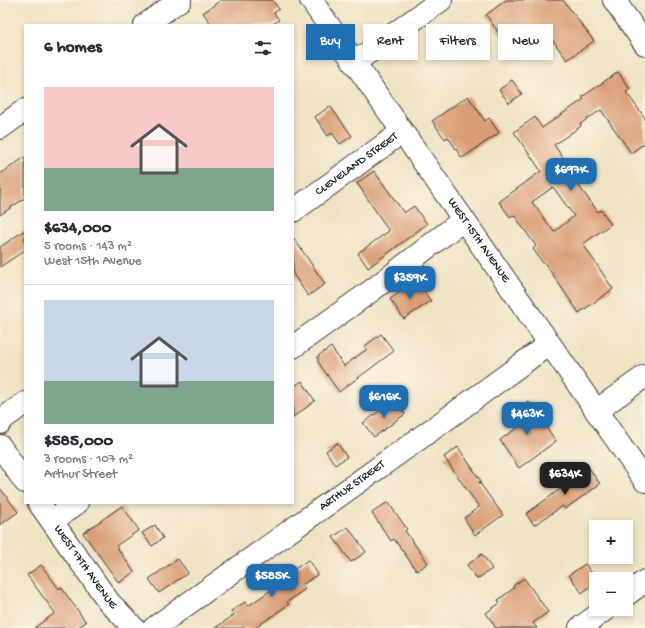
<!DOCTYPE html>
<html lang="en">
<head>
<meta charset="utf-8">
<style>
  body { margin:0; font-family:"Gochi Hand",sans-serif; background:#f2f2f3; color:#2b2b33; height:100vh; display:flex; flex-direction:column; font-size:15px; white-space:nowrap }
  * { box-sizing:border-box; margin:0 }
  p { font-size:13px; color:#7c7c81 }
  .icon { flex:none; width:22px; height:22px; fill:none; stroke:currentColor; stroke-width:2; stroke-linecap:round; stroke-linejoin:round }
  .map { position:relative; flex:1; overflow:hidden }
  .details { position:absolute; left:24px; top:24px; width:270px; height:480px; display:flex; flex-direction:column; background:#fff; border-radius:0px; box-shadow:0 2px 6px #0003 }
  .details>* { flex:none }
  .top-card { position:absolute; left:306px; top:24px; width:279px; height:36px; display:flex; gap:8px }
  .controls { position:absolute; left:589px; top:520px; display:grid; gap:8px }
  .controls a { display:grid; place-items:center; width:44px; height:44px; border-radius:0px; background:#fff; box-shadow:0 2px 6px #0003; font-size:20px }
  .price { position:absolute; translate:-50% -34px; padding:0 9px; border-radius:8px; background:#1f6fb2; color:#fff; font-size:13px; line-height:26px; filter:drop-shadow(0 1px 2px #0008) }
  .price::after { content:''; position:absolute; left:50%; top:24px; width:12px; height:9px; margin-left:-6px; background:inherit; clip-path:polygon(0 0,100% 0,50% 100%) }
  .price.on { background:#222; color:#fff }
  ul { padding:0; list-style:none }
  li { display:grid; align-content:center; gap:8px; height:212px; padding:0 20px }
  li+li { border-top:1px solid #e1e1e2 }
  li span { display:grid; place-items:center; height:124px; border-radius:0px; color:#555 }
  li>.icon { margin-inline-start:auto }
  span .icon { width:72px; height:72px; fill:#fffc; stroke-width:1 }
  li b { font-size:17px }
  h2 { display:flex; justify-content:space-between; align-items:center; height:48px; padding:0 20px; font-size:17px }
  .tag { padding:0 14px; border-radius:0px; background:#fff; box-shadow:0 2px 6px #0003; font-size:14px; line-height:36px }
  .tag.on { background:#1f6fb2; color:#fff }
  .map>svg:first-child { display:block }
  .building { fill:#da9e76; fill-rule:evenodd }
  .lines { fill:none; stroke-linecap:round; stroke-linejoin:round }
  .minor-casing { stroke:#3c3a35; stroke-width:24 }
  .major-casing { stroke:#3c3a35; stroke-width:24 }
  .minor { stroke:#fff; stroke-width:22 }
  .major { stroke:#fff; stroke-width:22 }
  .labels { text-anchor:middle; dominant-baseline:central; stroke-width:3; stroke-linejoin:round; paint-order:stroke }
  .street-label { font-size:12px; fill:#1c1c1c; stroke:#fcf5e5 }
</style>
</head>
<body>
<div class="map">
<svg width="645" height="628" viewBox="0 0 645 628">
  <rect width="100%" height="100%" fill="#fcf5e5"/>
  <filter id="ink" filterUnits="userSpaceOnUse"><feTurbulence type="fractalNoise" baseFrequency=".025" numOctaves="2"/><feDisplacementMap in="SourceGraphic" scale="8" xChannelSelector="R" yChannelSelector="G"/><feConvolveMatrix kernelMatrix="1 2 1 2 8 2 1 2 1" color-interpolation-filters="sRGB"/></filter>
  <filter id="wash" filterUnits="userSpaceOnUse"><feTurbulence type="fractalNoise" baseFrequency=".012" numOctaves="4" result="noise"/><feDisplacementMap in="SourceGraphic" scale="16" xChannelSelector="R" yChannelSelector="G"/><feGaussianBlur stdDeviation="0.9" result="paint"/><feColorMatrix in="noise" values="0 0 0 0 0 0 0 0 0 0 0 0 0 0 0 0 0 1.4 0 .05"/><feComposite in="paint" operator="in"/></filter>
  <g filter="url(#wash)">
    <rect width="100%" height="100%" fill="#efe3c4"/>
    <g id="blocks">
      <g class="building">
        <polygon points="221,0 272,0 279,9 274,13 279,20 272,25 212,25 203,13"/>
        <polygon points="506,0 563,0 594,41 567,60 548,34 516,57 486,15"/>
        <path d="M618 72 630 89 626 92 645 118V143L631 153 601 110 580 124 581 126 554 145 571 169 568 171 598 212 601 210 611 224 583 244 613 289 579 313 544 262 543 263 533 249 536 246 514 215 510 217 499 202 541 171 514 132 535 117 542 128 584 99 582 97ZM553 187 574 216 554 232 532 202Z"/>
        <polygon points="512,80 522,94 509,103 499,90"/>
        <polygon points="468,96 485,121 489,118 499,133 462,158 448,137 445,139 432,121"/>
        <polygon points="330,106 352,136 340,144 332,133 328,136 315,117"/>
        <polygon points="25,157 25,198 0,215 0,174"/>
        <polygon points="374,171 404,213 414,206 427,224 368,268 358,253 389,231 357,183"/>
        <polygon points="25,230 25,250 0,267 0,247"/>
        <polygon points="293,237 325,284 308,296 293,274"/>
        <polygon points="416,281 431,301 404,319 390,299"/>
        <polygon points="381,334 394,351 339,392 318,362 318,356 331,347 344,366 367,349 365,346"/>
        <polygon points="302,381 315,401 293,417 293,387"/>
        <polygon points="395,400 405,414 374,437 363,423"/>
        <polygon points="528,401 556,441 519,468 500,440 518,427 511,416 518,412 517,409"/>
        <polygon points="337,443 347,457 335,465 326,451"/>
        <polygon points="458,447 481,481 479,482 503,515 475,535 464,518 479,507 444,457"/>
        <polygon points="589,468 600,484 565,509 563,506 534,525 526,514"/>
        <polygon points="0,488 18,512 0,525"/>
        <polygon points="388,502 407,529 405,531 428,563 417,571 394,539 391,541 372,513"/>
        <polygon points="122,506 139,530 116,546 134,572 119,583 83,533"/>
        <polygon points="155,525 163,538 152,546 142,533"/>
        <polygon points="348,527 366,552 351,562 333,537"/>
        <polygon points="482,554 492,569 477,579 467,565"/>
        <polygon points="178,559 188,573 159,593 149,579"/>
        <polygon points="308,560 318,574 302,585 305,589 287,602 289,604 255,628 215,628 234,615 231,611 245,602 248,606 280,584 273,575 288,564 292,571"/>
        <polygon points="585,564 596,579 596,582 582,593 569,575"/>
        <polygon points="41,565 59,589 61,587 86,622 77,628 34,628 55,613 27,575"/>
        <polygon points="524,578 548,612 533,623 537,628 496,628 486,613 500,603 498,600 514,588 513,586"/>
      </g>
    </g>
  </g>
  <g filter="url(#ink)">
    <use href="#blocks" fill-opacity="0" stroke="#3c3a35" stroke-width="1"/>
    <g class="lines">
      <g class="minor-casing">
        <g id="minor">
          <polyline points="614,0 645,44"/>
          <polyline points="145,25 180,0"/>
          <polyline points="354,63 441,0"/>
          <polyline points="0,128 25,110"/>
          <path id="s1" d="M293 211 402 132"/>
          <polyline points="293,347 371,291 463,220"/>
          <polyline points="596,411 645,376"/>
          <polyline points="0,423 4,418 25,403"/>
          <polyline points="0,446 25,482"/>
          <path id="s2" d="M39 503 109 602 134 628"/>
          <polyline points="52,521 77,503"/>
          <polyline points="626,595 645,581"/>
          <path id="s3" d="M154 628 448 418 549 344"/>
          <polyline points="580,628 606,609"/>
        </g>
      </g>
      <g class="major-casing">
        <g id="major">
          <path id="s4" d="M311 0 645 481"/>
        </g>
      </g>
      <use href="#minor" class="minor"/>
      <use href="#major" class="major"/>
    </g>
  </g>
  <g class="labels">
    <g class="street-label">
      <text stroke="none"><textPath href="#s1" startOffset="79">CLEVELAND STREET</textPath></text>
      <text stroke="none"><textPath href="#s4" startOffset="293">WEST 15TH AVENUE</textPath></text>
      <text stroke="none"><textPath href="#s3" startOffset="244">ARTHUR STREET</textPath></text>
      <text stroke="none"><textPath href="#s2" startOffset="79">WEST 17TH AVENUE</textPath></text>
    </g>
  </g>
</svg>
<div class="controls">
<a>+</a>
<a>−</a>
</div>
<b class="price" style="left:571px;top:192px">$697K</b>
<b class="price" style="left:410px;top:300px">$359K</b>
<b class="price" style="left:384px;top:419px">$616K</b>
<b class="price" style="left:527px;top:436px">$463K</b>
<b class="price on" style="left:565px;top:496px">$634K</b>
<b class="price" style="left:272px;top:598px">$585K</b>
<div class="top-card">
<a class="tag on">Buy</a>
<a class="tag">Rent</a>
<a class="tag">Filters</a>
<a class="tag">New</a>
</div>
<section class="details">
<h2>6 homes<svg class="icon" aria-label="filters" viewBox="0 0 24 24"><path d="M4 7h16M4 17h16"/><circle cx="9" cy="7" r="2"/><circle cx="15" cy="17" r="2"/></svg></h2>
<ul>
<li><span style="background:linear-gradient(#f6c9c9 65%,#7fa58c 0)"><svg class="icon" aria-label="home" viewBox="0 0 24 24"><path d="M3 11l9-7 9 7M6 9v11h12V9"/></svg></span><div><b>$634,000</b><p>5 rooms · 143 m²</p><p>West 15th Avenue</p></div></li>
<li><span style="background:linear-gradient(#c9d6e8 65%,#7fa58c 0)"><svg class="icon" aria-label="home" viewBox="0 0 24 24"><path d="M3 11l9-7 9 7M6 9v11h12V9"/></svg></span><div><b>$585,000</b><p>3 rooms · 107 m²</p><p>Arthur Street</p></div></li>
</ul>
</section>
</div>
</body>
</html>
